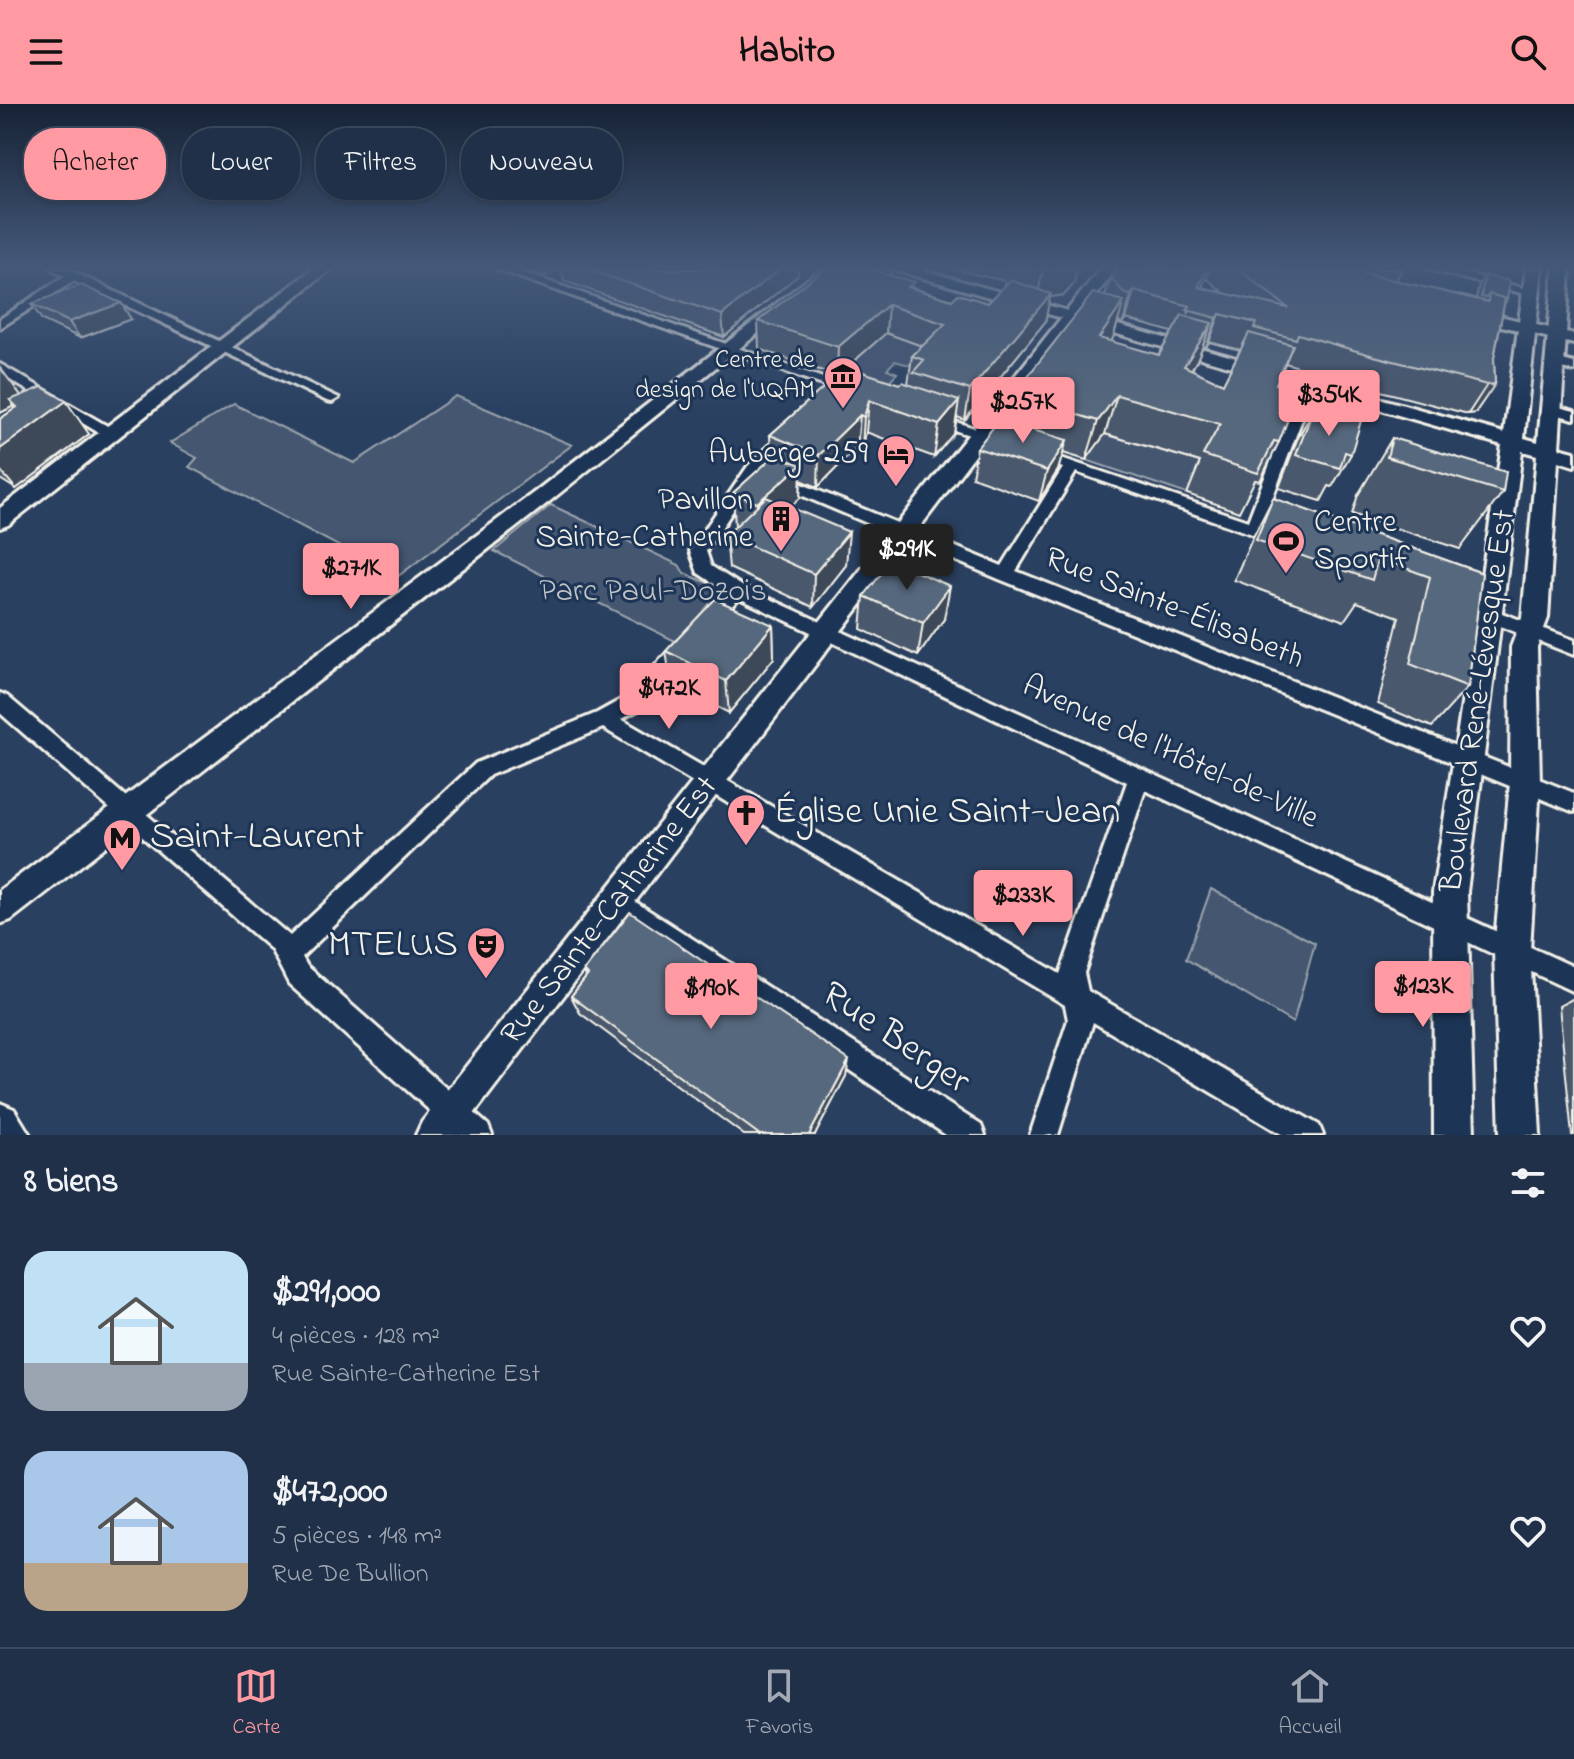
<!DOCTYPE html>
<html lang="fr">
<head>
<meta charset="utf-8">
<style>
  body { margin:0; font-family:"Indie Flower",sans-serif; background:#28384f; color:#f1f3f6; height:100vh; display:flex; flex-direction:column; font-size:30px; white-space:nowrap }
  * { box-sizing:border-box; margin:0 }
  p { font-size:26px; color:#a2a9b4 }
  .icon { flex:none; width:44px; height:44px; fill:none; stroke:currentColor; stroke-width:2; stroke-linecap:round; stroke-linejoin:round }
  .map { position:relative; height:1031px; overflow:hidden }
  .panel { display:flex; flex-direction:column; background:#203048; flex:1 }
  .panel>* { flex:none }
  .banner { position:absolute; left:24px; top:24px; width:800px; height:72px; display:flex; gap:16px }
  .price { position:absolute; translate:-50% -68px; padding:0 18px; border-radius:8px; background:#ff9aa2; color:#111; font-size:26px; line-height:52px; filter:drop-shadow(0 2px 4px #0008) }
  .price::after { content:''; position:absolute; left:50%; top:48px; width:24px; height:18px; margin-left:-12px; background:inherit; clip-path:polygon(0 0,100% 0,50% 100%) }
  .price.active { background:#222; color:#fff }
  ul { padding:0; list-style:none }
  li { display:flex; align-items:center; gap:24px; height:200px; padding:0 24px }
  li span { display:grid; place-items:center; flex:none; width:224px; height:160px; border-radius:24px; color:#555 }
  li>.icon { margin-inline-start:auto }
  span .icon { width:96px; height:96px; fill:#fffc; stroke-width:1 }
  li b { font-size:34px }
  h2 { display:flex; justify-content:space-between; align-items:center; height:96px; padding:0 24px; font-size:34px }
  .pill { padding:0 28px; border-radius:32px; background:#203048; box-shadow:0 2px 6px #0004,0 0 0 2px #3d4b60; font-size:28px; line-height:72px }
  .pill.active { background:#ff9aa2; color:#111 }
  header { display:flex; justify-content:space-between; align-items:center; height:104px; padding:0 24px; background:#ff9aa2; color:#111; font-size:36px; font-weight:700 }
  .dock { display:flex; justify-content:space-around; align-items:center; height:112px; border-top:2px solid #3d4b60; background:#203048; font-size:22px; color:#a2a9b4 }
  .dock a { display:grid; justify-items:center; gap:4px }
  .dock .active { color:#ff9aa2 }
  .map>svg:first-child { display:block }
  .green { fill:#445771; stroke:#9ca4ac; stroke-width:2 }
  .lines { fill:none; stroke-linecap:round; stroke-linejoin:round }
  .minor-casing { stroke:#f4f1e8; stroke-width:6 }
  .tertiary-casing { stroke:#f4f1e8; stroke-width:6 }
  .secondary-casing { stroke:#f4f1e8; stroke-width:6 }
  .minor { fill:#1d3557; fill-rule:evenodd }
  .tertiary { fill:#1d3557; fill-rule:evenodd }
  .secondary { fill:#1d3557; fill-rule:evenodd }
  .wall { fill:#4a596c; stroke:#f4f1e8; stroke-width:2; fill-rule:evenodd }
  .shaded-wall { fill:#3c4858; stroke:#f4f1e8; stroke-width:2 }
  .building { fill:#56677d; stroke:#f4f1e8; stroke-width:2 }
  .labels { text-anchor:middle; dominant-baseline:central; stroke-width:6; stroke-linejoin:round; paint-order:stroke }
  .far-poi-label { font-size:26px; fill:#f4f1e8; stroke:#1d3557; text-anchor:end }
  .poi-label { font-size:32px; fill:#f4f1e8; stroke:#1d3557; text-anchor:end }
  .park-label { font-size:32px; fill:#bfc3c4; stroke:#1d3557 }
  .street-label { font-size:32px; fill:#f4f1e8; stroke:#1d3557 }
  .near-poi-label { font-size:38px; fill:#f4f1e8; stroke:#1d3557; text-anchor:start }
  .near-street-label { font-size:38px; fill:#f4f1e8; stroke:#1d3557 }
</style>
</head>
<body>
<header><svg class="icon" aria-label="menu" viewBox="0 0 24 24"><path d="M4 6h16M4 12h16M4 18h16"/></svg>Habito<svg class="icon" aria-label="search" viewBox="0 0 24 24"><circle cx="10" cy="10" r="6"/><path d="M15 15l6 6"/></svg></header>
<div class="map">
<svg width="1574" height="1031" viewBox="0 0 1574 1031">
  <rect width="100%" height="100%" fill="#2a4060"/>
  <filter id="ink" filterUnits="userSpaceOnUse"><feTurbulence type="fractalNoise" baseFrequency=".0125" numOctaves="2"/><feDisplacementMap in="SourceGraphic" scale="16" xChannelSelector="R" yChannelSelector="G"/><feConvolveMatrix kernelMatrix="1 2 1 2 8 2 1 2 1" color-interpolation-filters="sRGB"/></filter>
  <g filter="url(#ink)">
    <g class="green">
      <polygon points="886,229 928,243 938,269 895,257 887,265 897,269 880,287 837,272"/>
      <polygon points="456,292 572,341 397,473 189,363 197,354 170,339 234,300 354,359"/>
      <polygon points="1105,330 1213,362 1200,365 1187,390 1086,356"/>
      <polygon points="551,401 679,461 684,469 717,483 714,488 720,492 675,537 494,447"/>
      <polygon points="1211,785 1315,839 1293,919 1186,855"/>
    </g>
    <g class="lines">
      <g class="minor-casing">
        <g id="minor">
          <polygon points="52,165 67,165 339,294 332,298 327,297 74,177 0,224 0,215 65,172"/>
          <polygon points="496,165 513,165 857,286 855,289 845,289"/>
          <polygon points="1427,165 1448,165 1539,188 1533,192"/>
          <polygon points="1555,254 1574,259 1574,267 1550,261 1550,255"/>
          <polygon points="0,260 116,327 118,330 116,333 106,333 0,270"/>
          <polygon points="1308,276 1315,280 1262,422 1284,429 1286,433 1284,437 1272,437 1076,368 1016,467 1574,689 1574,708 999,475 756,372 706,447 711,462 742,482 1574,863 1574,888 1145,686 1084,869 1088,887 1319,1021 1323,1031 1283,1031 1093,918 1058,1031 1030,1031 1068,916 1065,901 603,624 490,671 302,853 307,862 488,1021 492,1031 457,1031 289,880 271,845 0,609 0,589 7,592 290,832 476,659 597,609 626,593 678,537 692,537 694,542 692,547 640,605 621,615 1060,870 1127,678 739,494 716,520 704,520 701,515 725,487 698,469 690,447 748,362 782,330 787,329 794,333 763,364 1002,462 1063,364 1032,353 1030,350 1037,346 1248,417 1301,280"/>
          <polygon points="1551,301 1574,307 1574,315 1546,308 1546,302"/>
          <polygon points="931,310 999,332 1001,335 994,339 926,317 924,314"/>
          <polygon points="1478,500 1574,536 1574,551 1472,511 1469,506"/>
          <polygon points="617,786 981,1021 985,1031 946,1031 609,805 605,797 609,789"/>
        </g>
      </g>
      <g class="tertiary-casing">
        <g id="tertiary">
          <polygon points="821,165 838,165 550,397 11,816 0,820 0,786 536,387"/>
          <polygon points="1100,165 1116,165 458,1031 416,1031 422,1018"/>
          <polygon points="1471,205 1574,230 1574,240 1465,213 1465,207"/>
        </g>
      </g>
      <g class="secondary-casing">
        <g id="secondary">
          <polygon points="313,165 331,165 8,421 0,424 0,404"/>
          <polygon points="892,165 918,165 1504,329 1526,165 1542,165 1524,334 1538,338 1554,165 1570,165 1559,344 1574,348 1574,362 1558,357 1548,514 1537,543 1540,679 1530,846 1540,1031 1500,1031 1494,846 1510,679 1511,543 1522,514 1537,351 1522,347 1467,788 1474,1031 1434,1031 1433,788 1502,341"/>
          <polygon points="0,999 14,1005 30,1031 0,1031"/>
        </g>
      </g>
      <use href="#minor" class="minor"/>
      <use href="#tertiary" class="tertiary"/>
      <use href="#secondary" class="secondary"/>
    </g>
    <g class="wall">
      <polygon points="524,165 559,165 546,172"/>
      <polygon points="561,165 798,165 798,171 724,233 564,177"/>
      <path d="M952 165H1077L1074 180 1064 191 1050 193 1045 218 965 316 957 313 954 329 934 353 866 328 862 345 857 343 818 383 801 376 800 394 790 403 846 461 813 503 729 464 726 431 735 423 733 389 771 355 770 331 837 272 759 245 758 217 891 171 914 184 952 196 988 199 1004 183 1005 177ZM886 229 922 242 912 252 908 280H899L847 263Z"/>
      <path d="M1119 165H1346L1371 171 1374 165H1402L1396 177 1476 195 1479 181 1485 171 1507 195 1504 201 1494 254 1495 280 1475 309 1468 310 1358 281 1285 259 1276 280 1292 291 1279 338 1260 377 1255 376 1239 408 1187 390 1200 358 1105 330 1086 356 1063 349 1058 366 1039 397 972 373 977 344 1007 319 1013 291 1105 192 1111 174ZM1206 174 1223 188 1202 183ZM1126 215 1172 228 1159 251 1111 238 1113 234 1118 218 1123 219ZM1209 238 1240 246 1223 280 1192 266 1197 256 1203 242 1206 243Z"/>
      <polygon points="121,199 131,215 80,234 42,216 31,200"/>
      <polygon points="1,265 21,292 89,330 16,385 0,375 0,315 16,304 14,302 0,309"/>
      <polygon points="1314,304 1351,350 1332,383 1329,382 1321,397 1279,384 1297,336"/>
      <polygon points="1392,334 1503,388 1460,445 1352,410 1358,391"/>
      <polygon points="1273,394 1482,469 1468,583 1432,623 1378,600 1399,513 1357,498 1344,517 1234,476 1252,435"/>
      <polygon points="864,492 944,515 918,552 861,525"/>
      <polygon points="773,521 774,554 729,609 671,580 666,547"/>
      <polygon points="584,867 846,972 815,1031 744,1031 580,909 571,892 586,873"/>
      <polygon points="1574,894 1574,1031 1572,1031 1559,902"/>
    </g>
    <g class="shaded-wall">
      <polygon points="545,165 559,165 546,172"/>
      <polygon points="780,165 798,165 798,171 724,233 722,211"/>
      <polygon points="872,165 891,165 890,175 869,193"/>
      <polygon points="1043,165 1077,165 1074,180 1064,191 1050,193 1045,218 965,316 970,286 1037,195"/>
      <polygon points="1207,165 1210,165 1206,174 1188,210 1198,183"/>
      <polygon points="1134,187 1126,215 1123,219 1131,191"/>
      <polygon points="1124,197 1113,234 1088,272 1099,234"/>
      <polygon points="121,199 131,215 80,234 69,218"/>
      <polygon points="888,201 886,229 837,272 838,243"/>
      <polygon points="1220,210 1209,238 1206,243 1217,214"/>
      <polygon points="1212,219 1197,256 1170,300 1184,262"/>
      <polygon points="1,265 25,297 10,296 14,302 0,309 0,266"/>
      <polygon points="1495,280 1475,309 1468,310 1487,281"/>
      <polygon points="1117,291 1105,330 1086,356 1098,317"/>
      <polygon points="869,296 866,328 862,345 864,313"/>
      <polygon points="66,297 89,330 16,385 0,366 0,345"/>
      <polygon points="959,297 954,329 934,353 939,321"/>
      <polygon points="860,311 857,343 818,383 819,351"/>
      <polygon points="1067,336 1058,366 1039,397 1047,367"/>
      <polygon points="801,361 800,394 758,432 757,399"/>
      <polygon points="849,428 846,461 813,503 814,470"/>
      <polygon points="950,482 944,515 918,552 923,519"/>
      <polygon points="773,521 774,554 729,609 726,577"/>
      <polygon points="849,956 846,972 815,1031 809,1031"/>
    </g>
    <g class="building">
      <polygon points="586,165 780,165 722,211"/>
      <polygon points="824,165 872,165 871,166 915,178 908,183 952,196 958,190 988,199 1010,176 1051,190 970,286 913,268 924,256 912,252 945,220 888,201 838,243 758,217"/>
      <polygon points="1119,165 1207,165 1198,183 1288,204 1239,165 1346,165 1488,198 1489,190 1505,194 1494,254 1495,280 1487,281 1374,252 1298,230 1296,235 1254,224 1256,219 1220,210 1217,214 1187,206 1190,202 1134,187 1131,191 1125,190 1111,174"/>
      <polygon points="1485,171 1510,177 1507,195 1489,190 1487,194 1481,193"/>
      <polygon points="81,181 121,199 69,218 31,200"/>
      <polygon points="1093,189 1124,197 1099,234 1159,251 1182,211 1212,219 1184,262 1223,280 1249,229 1293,241 1276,280 1295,286 1292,291 1297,292 1279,338 1274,337 1258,369 1203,351 1220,320 1117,291 1098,317 1013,291"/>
      <polygon points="847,263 899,280 902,278 959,297 939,321 869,296 864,313 860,311 819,351 770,331"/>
      <polygon points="42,283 66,297 0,345 0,315 17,303 10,296"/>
      <polygon points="1314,304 1361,317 1351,350 1345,348 1340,364 1296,351"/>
      <polygon points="999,316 1067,336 1047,367 977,344"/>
      <polygon points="1392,334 1506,368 1503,388 1387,353"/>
      <polygon points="775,351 801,361 757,399 733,389"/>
      <polygon points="766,393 849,428 814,470 726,431"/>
      <polygon points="1273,394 1482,469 1468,583 1410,560 1430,473 1378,454 1372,476 1256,436"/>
      <polygon points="891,457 950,482 923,519 864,492"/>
      <polygon points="715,495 773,521 726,577 666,547"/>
      <polygon points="630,808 849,956 809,1031 760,1031 571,892 588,871 584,867"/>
    </g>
  </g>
  <linearGradient id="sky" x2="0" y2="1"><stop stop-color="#172335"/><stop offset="0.53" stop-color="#44597a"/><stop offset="1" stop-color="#44597a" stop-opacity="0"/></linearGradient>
  <rect width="1574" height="309" fill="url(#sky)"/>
  <defs>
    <g id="museum-pin" transform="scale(2)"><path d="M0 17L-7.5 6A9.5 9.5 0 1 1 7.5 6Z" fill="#ff9aa2" stroke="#1d3557"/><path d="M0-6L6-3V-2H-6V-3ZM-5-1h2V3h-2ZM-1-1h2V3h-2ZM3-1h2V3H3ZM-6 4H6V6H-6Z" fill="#111"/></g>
    <g id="hotel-pin" transform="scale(2)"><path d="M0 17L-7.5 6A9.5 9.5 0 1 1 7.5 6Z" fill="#ff9aa2" stroke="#1d3557"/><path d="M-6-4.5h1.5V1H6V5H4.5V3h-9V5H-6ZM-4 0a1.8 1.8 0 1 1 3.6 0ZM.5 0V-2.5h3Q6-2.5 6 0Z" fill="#111"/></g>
    <g id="building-pin" transform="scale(2)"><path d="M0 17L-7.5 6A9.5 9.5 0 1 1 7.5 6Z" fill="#ff9aa2" stroke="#1d3557"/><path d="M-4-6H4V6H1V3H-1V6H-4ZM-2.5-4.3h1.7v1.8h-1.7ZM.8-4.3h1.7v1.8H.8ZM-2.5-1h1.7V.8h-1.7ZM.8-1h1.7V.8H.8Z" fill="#111"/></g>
    <g id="stadium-pin" transform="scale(2)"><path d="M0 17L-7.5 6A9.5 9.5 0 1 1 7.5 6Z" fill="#ff9aa2" stroke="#1d3557"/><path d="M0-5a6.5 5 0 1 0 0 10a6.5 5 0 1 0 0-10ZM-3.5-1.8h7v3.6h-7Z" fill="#111"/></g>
    <g id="church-pin" transform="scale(2)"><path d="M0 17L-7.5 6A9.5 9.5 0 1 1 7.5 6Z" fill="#ff9aa2" stroke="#1d3557"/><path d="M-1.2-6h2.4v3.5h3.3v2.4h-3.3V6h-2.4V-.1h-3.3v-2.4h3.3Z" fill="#111"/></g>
    <g id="metro-pin" transform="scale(2)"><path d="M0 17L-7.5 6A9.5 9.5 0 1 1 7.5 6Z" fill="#ff9aa2" stroke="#1d3557"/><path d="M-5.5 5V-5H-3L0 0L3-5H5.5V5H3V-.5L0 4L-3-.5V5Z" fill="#111"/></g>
    <g id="theatre-pin" transform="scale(2)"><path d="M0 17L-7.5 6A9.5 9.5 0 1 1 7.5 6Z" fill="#ff9aa2" stroke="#1d3557"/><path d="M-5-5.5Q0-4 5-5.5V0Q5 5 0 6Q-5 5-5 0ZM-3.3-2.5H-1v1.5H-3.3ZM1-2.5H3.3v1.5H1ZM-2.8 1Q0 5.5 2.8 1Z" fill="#111"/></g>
  </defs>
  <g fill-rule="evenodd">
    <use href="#museum-pin" x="843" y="272"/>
    <use href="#hotel-pin" x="896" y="350"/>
    <use href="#building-pin" x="781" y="415"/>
    <use href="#stadium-pin" x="1286" y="437"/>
    <use href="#church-pin" x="746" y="709"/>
    <use href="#metro-pin" x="122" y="734"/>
    <use href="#theatre-pin" x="486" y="842"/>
  </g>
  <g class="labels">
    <g class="far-poi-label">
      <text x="815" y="257">Centre de<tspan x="815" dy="30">design de l'UQAM</tspan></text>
    </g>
    <g class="poi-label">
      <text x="868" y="350">Auberge 259</text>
      <text x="753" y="397">Pavillon<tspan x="753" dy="37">Sainte-Catherine</tspan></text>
      <text x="1314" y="419" text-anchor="start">Centre<tspan x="1314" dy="37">Sportif</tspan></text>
    </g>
    <g class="park-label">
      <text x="653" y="488">Parc Paul-Dozois</text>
    </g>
    <g class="street-label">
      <text transform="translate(1174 505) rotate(22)">Rue Sainte-Élisabeth</text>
      <text transform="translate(1479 597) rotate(-82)">Boulevard René-Lévesque Est</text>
      <text transform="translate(1170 649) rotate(25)">Avenue de l'Hôtel-de-Ville</text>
      <text transform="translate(610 807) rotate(-52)">Rue Sainte-Catherine Est</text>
    </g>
    <g class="near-poi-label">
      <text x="774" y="709">Église Unie Saint-Jean</text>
      <text x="150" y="734">Saint-Laurent</text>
      <text x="458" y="842" text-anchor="end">MTELUS</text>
    </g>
    <g class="near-street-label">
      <text transform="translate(895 935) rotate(34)">Rue Berger</text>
    </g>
  </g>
</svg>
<b class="price" style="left:1329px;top:334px">$354K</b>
<b class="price" style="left:1023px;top:341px">$257K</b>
<b class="price active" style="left:907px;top:488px">$291K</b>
<b class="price" style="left:351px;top:507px">$271K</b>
<b class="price" style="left:669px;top:627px">$472K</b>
<b class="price" style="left:1023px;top:834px">$233K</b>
<b class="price" style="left:1423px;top:925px">$123K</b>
<b class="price" style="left:711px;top:927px">$190K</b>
<div class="banner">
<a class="pill active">Acheter</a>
<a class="pill">Louer</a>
<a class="pill">Filtres</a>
<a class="pill">Nouveau</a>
</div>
</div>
<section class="panel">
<h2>8 biens<svg class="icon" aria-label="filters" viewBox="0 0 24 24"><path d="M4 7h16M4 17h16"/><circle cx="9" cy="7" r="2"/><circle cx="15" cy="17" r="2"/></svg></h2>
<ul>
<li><span style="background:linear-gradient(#bfe0f5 70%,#9aa5b1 0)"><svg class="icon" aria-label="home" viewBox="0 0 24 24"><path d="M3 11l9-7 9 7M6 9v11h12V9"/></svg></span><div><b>$291,000</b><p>4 pièces · 128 m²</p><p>Rue Sainte-Catherine Est</p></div><svg class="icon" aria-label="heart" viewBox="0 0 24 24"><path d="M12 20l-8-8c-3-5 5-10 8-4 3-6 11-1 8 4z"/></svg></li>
<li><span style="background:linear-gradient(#a9c7e8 70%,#b9a48a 0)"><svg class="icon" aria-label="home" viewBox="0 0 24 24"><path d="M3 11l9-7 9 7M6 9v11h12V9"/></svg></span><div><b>$472,000</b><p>5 pièces · 148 m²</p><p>Rue De Bullion</p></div><svg class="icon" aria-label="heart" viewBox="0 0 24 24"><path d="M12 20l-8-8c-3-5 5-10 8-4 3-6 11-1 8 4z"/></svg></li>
</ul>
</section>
<nav class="dock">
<a class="active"><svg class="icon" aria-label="map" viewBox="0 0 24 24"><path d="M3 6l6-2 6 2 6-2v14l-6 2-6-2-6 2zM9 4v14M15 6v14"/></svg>Carte</a>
<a><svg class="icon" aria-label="saved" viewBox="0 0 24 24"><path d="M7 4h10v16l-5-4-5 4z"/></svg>Favoris</a>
<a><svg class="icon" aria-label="home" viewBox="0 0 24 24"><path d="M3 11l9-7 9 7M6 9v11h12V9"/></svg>Accueil</a>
</nav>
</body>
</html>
